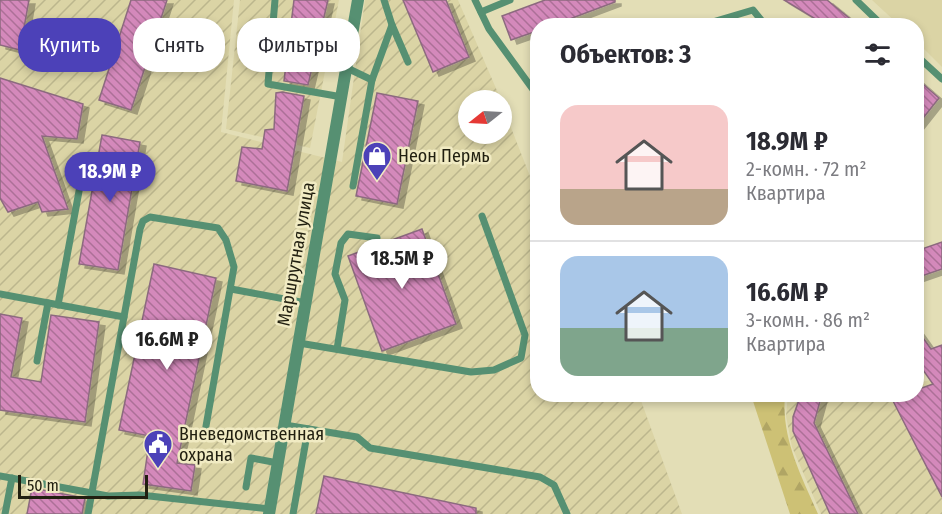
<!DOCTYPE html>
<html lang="ru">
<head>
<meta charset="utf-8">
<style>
  body { margin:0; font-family:"Fira Sans Condensed",sans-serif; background:#f7f7f7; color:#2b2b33; height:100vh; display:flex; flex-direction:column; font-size:22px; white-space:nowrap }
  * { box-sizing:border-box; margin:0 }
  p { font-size:20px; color:#7c7c81 }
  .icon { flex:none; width:33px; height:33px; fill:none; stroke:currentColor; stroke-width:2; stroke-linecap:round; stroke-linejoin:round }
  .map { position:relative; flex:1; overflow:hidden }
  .drawer { position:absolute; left:530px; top:18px; width:394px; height:384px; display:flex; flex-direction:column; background:#fff; border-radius:24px; box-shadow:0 3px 9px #0003 }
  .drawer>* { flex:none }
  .top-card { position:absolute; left:18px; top:18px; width:422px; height:54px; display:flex; gap:12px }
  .needle { width:39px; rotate:252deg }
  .fabs { position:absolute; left:458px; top:90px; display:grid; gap:12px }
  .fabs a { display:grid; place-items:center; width:54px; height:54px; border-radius:50%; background:#fff; box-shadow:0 3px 9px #0003; font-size:30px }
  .scale { position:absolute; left:18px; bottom:15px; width:130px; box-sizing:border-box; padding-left:6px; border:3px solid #211f10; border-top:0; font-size:16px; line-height:21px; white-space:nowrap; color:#211f10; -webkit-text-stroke:4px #f1ebc3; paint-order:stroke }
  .price { position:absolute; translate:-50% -51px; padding:0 14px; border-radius:21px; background:#fff; color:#222; font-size:20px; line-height:39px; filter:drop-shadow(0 2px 3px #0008) }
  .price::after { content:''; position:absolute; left:50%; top:36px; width:18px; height:14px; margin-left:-9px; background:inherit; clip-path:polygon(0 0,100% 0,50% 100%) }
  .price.selected { background:#4c41b8; color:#fff }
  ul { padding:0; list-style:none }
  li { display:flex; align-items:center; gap:18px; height:150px; padding:0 30px }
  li+li { border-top:2px solid #e1e1e2 }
  li span { display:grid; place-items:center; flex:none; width:168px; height:120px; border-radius:18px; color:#555 }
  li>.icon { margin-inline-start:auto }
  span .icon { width:72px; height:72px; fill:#fffc; stroke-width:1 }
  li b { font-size:26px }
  h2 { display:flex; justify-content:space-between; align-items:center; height:72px; padding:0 30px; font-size:26px }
  .chip { padding:0 21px; border-radius:24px; background:#fff; box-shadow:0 3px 9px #0003; font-size:21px; line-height:54px }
  .chip.selected { background:#4c41b8; color:#fff }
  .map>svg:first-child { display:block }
  .built { fill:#dbd4a5 }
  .industrial { fill:url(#industrial-furrows) }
  .forest { fill:url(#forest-firs) }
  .building { fill:url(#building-back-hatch); stroke:#8c6a7f; stroke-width:1.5; filter:url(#shadow) }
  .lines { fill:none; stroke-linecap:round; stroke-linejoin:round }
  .lane { stroke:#569072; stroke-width:7 }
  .street { stroke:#569072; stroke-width:12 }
  .labels { text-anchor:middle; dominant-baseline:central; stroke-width:5; stroke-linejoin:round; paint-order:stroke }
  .poi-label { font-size:18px; fill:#211f10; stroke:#f1ebc3; text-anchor:start }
  .street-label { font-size:18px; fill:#211f10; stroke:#f1ebc3 }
</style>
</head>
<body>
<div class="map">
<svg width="942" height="514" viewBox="0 0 942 514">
  <defs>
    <pattern id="industrial-furrows" width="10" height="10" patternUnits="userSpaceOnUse" patternTransform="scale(1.5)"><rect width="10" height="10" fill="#dbd4a5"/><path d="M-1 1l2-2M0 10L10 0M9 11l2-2" fill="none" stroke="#bcb68d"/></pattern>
    <pattern id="forest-firs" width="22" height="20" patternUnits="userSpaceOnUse" patternTransform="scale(1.5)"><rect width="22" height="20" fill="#cdc175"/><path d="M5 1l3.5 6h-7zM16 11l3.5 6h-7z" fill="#b0a564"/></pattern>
    <pattern id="building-back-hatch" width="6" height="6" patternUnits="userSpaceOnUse" patternTransform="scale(1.5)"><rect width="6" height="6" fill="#d489bb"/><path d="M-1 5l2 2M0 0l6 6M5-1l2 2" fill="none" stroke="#ac6f97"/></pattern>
    <filter id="shadow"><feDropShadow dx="6" dy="4" stdDeviation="0" flood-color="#0004"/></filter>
  </defs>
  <rect width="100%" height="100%" fill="#e3deb6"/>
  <polygon class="built" points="872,0 942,0 942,67 917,42 916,26 899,25"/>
  <g class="industrial">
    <polygon points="0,0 234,0 221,132 342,162 365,0 458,0 501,100 468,100 468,134 501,134 501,102 537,194 537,394 639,395 682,514 274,514 282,404 263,514 0,514"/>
    <polygon points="240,0 339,0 310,148 226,129"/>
    <polygon points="942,376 942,514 821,514 792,447 786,416 788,394 916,394 917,384"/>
  </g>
  <path class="forest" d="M751 395H785C781 438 801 475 818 514H790Z"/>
  <g class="building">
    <polygon points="0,0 29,0 20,50 0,45"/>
    <polygon points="131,0 167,0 131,110 99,100"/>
    <polygon points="294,0 328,0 308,85 284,81"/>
    <polygon points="403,0 446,0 469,57 433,72"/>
    <polygon points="545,0 615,0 615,2 551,26 537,26 537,31 511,40 502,16"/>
    <polygon points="784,0 827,0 859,26 827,26"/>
    <polygon points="0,78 83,104 77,139 42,136 68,209 42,212 38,202 8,212 0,198"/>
    <polygon points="916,78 939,98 916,127"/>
    <polygon points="282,92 304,96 287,191 236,181 242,147 262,149 265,130 274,129 276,93"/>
    <polygon points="377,93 418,101 397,204 356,196"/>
    <polygon points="102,135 140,142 118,270 79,264"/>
    <polygon points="422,229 456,324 382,351 348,256"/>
    <polygon points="942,242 942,269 916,278 916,251"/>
    <polygon points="154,264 216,278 177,463 195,465 191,491 143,484 150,436 119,430"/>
    <polygon points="0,314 22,318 11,377 41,382 51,315 99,322 85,422 0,410"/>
    <polygon points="916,328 931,349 942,345 942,497 892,399 904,394 916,394 916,390 933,384 916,360"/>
    <polygon points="801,394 822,394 814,423 858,514 830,514 793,431 793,417"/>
    <polygon points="324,476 476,508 476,514 316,514"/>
    <polygon points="32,488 85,498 82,514 27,514"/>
  </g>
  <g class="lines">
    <g class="lane">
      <polyline points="275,0 268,84 342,97"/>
      <polyline points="384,0 392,25"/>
      <polyline points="475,0 489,29 537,95"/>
      <polyline points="856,0 883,26"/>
      <polyline points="481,12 510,0"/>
      <polyline points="699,26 753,10 766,26"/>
      <polyline points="916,55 942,79"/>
      <polyline points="347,68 372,80"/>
      <polyline points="353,186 372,80 392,25 408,62"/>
      <polyline points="231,289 306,303"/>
      <polyline points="0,294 124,317"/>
      <polyline points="58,305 82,175"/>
      <polyline points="299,343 471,372 494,370 521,358 525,335 482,216"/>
      <polyline points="337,349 345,300 335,274 341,243 348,234 377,238"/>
      <polyline points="37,361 48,303"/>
      <polyline points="285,425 357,437 370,448 540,477 554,485 567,514"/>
      <polyline points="0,476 108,496 140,495 270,509"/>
      <polyline points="246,487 251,458 278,463"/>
      <polyline points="5,514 12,478"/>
      <polyline points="88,514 140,229 143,221 150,217 218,228 226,240 234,267 206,426"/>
      <polyline points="293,514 308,429"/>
    </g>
    <polyline class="street" points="269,514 358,0"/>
  </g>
  <defs>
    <g id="shop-pin" transform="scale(1.5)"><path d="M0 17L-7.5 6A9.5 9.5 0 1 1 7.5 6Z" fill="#4c41b8" stroke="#f1ebc3"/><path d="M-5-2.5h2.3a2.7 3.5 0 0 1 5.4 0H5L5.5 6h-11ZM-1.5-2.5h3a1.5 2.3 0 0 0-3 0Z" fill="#fff"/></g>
    <g id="civic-pin" transform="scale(1.5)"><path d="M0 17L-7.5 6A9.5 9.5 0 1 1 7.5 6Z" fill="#4c41b8" stroke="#f1ebc3"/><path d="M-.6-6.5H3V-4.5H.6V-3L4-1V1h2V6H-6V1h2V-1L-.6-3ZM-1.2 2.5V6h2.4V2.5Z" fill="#fff"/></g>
  </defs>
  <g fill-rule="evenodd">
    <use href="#shop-pin" x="377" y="156"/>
    <use href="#civic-pin" x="158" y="444"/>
  </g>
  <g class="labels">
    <g class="poi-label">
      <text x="398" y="156">Неон Пермь</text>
      <text x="179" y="434">Вневедомственная<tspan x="179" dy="21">охрана</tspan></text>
    </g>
    <g class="street-label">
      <text transform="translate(296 254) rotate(-80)">Маршрутная улица</text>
    </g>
  </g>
</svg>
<div class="fabs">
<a><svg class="needle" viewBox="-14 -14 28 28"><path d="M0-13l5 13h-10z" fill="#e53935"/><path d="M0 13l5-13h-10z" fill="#7c7c81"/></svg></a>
</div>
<div class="scale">50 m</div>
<b class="price selected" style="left:110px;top:203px">18.9M ₽</b>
<b class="price" style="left:402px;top:290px">18.5M ₽</b>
<b class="price" style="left:167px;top:371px">16.6M ₽</b>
<div class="top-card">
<a class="chip selected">Купить</a>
<a class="chip">Снять</a>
<a class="chip">Фильтры</a>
</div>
<section class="drawer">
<h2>Объектов: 3<svg class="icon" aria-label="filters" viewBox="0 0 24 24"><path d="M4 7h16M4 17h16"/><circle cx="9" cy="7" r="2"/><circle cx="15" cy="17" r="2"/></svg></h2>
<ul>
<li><span style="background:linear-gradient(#f6c9c9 70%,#b9a48a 0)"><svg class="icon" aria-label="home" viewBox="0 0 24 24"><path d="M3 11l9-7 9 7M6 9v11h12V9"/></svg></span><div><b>18.9M ₽</b><p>2-комн. · 72 m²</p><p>Квартира</p></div></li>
<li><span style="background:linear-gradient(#a9c7e8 60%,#7fa58c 0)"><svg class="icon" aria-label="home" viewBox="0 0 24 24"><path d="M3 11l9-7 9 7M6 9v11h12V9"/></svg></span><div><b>16.6M ₽</b><p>3-комн. · 86 m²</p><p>Квартира</p></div></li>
</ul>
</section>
</div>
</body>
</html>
